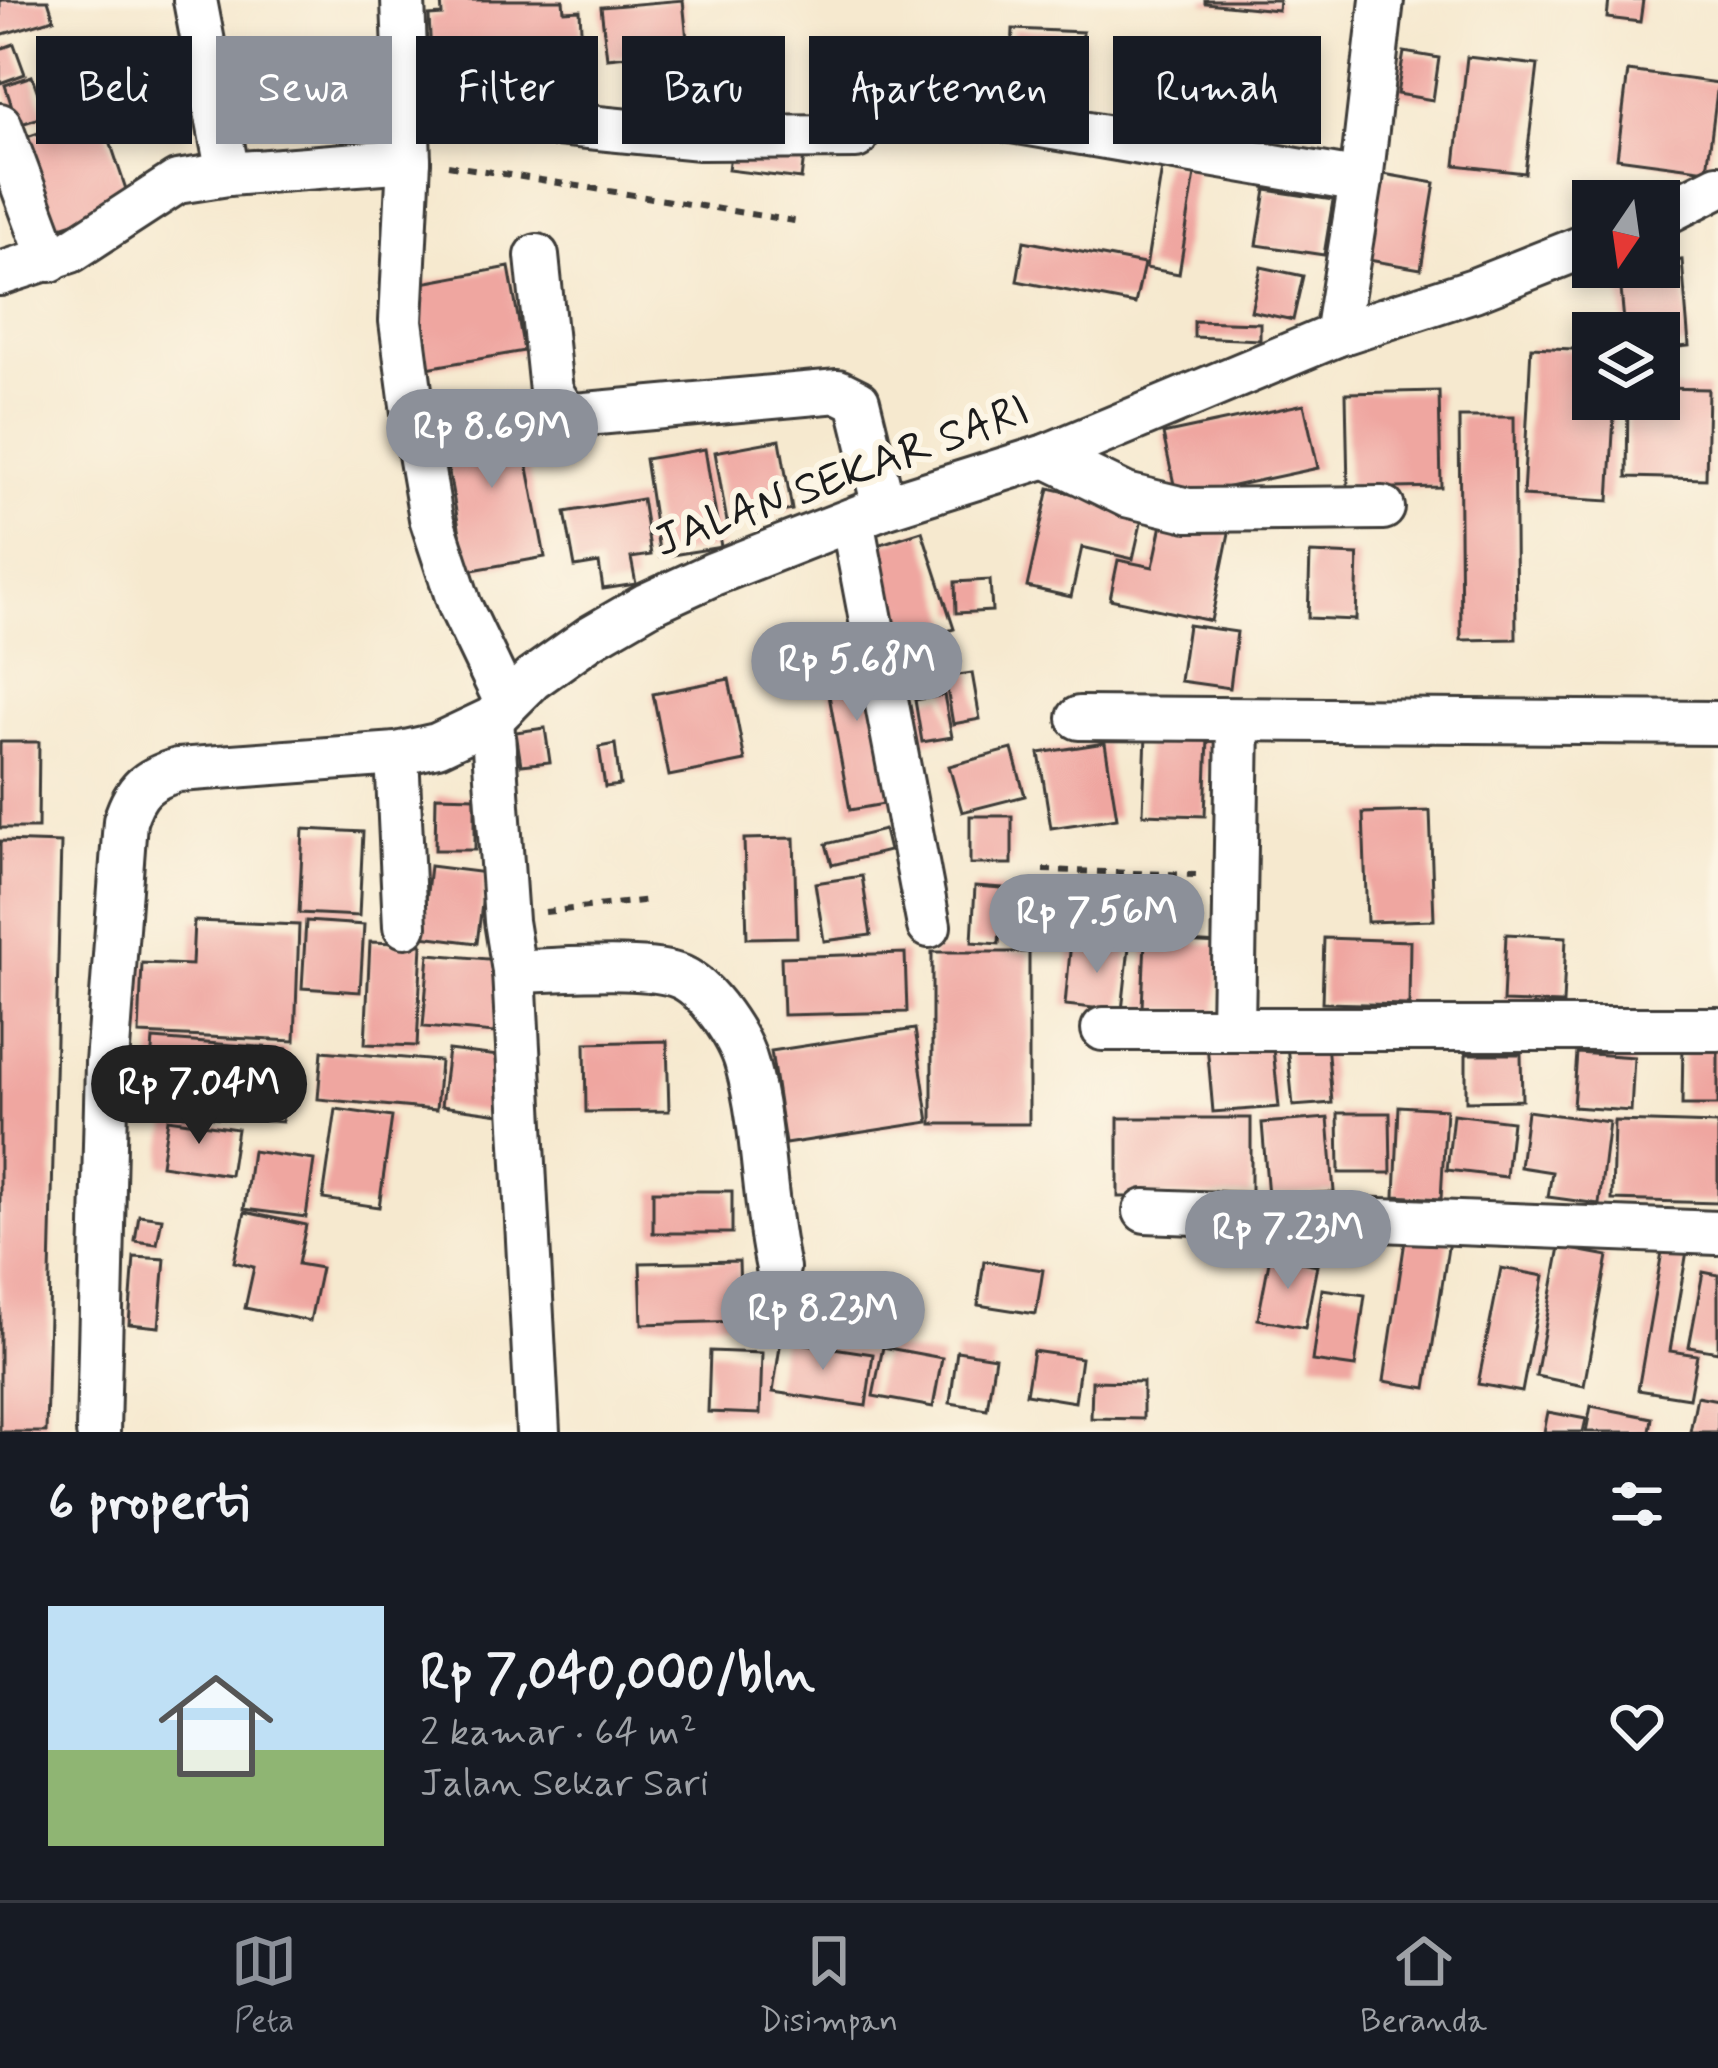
<!DOCTYPE html>
<html lang="id">
<head>
<meta charset="utf-8">
<style>
  body { margin:0; font-family:Mynerve,sans-serif; background:#242831; color:#f1f3f6; height:100vh; display:flex; flex-direction:column; font-size:45px; white-space:nowrap }
  * { box-sizing:border-box; margin:0 }
  p { font-size:39px; color:#9ea1a6 }
  .icon { flex:none; width:66px; height:66px; fill:none; stroke:currentColor; stroke-width:2; stroke-linecap:round; stroke-linejoin:round }
  .map { position:relative; height:1432px; overflow:hidden }
  .drawer { display:flex; flex-direction:column; background:#171b24; flex:1 }
  .drawer>* { flex:none }
  .guide { position:absolute; left:36px; top:36px; width:1647px; height:108px; display:flex; gap:24px }
  .needle { width:78px; rotate:193deg }
  .tools { position:absolute; left:1572px; top:180px; display:grid; gap:24px }
  .tools a { display:grid; place-items:center; width:108px; height:108px; border-radius:0px; background:#171b24; box-shadow:0 6px 18px #0003; font-size:60px }
  .price { position:absolute; translate:-50% -102px; padding:0 27px; border-radius:42px; background:#8c9099; color:#fff; font-size:39px; line-height:78px; filter:drop-shadow(0 3px 6px #0008) }
  .price::after { content:''; position:absolute; left:50%; top:72px; width:36px; height:27px; margin-left:-18px; background:inherit; clip-path:polygon(0 0,100% 0,50% 100%) }
  .price.on { background:#222; color:#fff }
  ul { padding:0; list-style:none }
  li { display:flex; align-items:center; gap:36px; height:300px; padding:0 48px }
  li span { display:grid; place-items:center; flex:none; width:336px; height:240px; border-radius:0px; color:#555 }
  li>.icon { margin-inline-start:auto }
  span .icon { width:144px; height:144px; fill:#fffc; stroke-width:1 }
  li b { font-size:51px }
  h2 { display:flex; justify-content:space-between; align-items:center; height:144px; padding:0 48px; font-size:51px }
  .chip { padding:0 42px; border-radius:0px; background:#171b24; box-shadow:0 6px 18px #0003; font-size:42px; line-height:108px }
  .chip.on { background:#8c9099; color:#fff }
  .tab-bar { display:flex; justify-content:space-around; align-items:center; height:168px; border-top:3px solid #363941; background:#171b24; font-size:33px; color:#9ea1a6 }
  .tab-bar a { display:grid; justify-items:center; gap:6px }
  .tab-bar .on { color:#8c9099 }
  .map>svg:first-child { display:block }
  .building { fill:#efa6a0 }
  .lines { fill:none; stroke-linecap:round; stroke-linejoin:round }
  .minor-casing { stroke:#3d3b37; stroke-width:48 }
  .path { stroke:#3d3b37; stroke-width:6; stroke-dasharray:9 9; stroke-linecap:butt }
  .minor { stroke:#fff; stroke-width:42 }
  .labels { text-anchor:middle; dominant-baseline:central; stroke-width:12; stroke-linejoin:round; paint-order:stroke }
  .street-label { font-size:45px; fill:#1c1c1c; stroke:#fcf5e5 }
</style>
</head>
<body>
<div class="map">
<svg width="1718" height="1432" viewBox="0 0 1718 1432">
  <rect width="100%" height="100%" fill="#fcf5e5"/>
  <filter id="ink" filterUnits="userSpaceOnUse"><feTurbulence type="fractalNoise" baseFrequency=".00833" numOctaves="2"/><feDisplacementMap in="SourceGraphic" scale="24" xChannelSelector="R" yChannelSelector="G"/><feConvolveMatrix kernelMatrix="1 2 1 2 8 2 1 2 1" color-interpolation-filters="sRGB"/></filter>
  <filter id="wash" filterUnits="userSpaceOnUse"><feTurbulence type="fractalNoise" baseFrequency=".004" numOctaves="4" result="noise"/><feDisplacementMap in="SourceGraphic" scale="48" xChannelSelector="R" yChannelSelector="G"/><feGaussianBlur stdDeviation="2.7" result="paint"/><feColorMatrix in="noise" values="0 0 0 0 0 0 0 0 0 0 0 0 0 0 0 0 0 1.4 0 .05"/><feComposite in="paint" operator="in"/></filter>
  <g filter="url(#wash)">
    <rect width="100%" height="100%" fill="#f6e9cf"/>
    <g id="blocks">
      <g class="building">
        <polygon points="0,0 48,0 54,19 0,35"/>
        <polygon points="441,0 563,0 564,11 580,10 582,50 431,56 429,16 442,15"/>
        <polygon points="683,0 688,50 607,58 601,7"/>
        <polygon points="1205,0 1279,0 1278,10 1205,3"/>
        <polygon points="1609,0 1643,0 1640,22 1607,18"/>
        <polygon points="1013,29 1083,32 1081,83 1011,80"/>
        <polygon points="14,44 25,74 0,83 0,49"/>
        <polygon points="1404,52 1439,58 1433,100 1397,94"/>
        <polygon points="93,57 108,105 75,114 60,66"/>
        <polygon points="1467,57 1538,65 1525,173 1455,165"/>
        <polygon points="1628,71 1718,83 1707,170 1617,158"/>
        <polygon points="1247,72 1298,78 1294,122 1242,116"/>
        <polygon points="32,76 46,116 18,125 5,85"/>
        <polygon points="100,112 131,204 55,229 24,138"/>
        <polygon points="731,146 804,156 801,179 728,170"/>
        <polygon points="1163,162 1196,168 1179,274 1146,268"/>
        <polygon points="1372,172 1435,183 1421,269 1357,258"/>
        <polygon points="1266,190 1333,200 1324,255 1257,245"/>
        <polygon points="1024,241 1144,264 1135,304 1017,281"/>
        <polygon points="1682,260 1689,346 1659,349 1659,333 1625,333 1619,267 1659,267 1659,262"/>
        <polygon points="509,267 524,351 427,368 412,285"/>
        <polygon points="1261,267 1303,276 1293,320 1251,311"/>
        <polygon points="1194,321 1260,323 1260,340 1194,337"/>
        <polygon points="1531,347 1593,350 1593,399 1615,399 1609,501 1523,496"/>
        <polygon points="1659,388 1708,389 1706,479 1627,477 1628,399 1659,399"/>
        <polygon points="1439,391 1441,487 1348,489 1346,393"/>
        <polygon points="1304,404 1318,468 1177,498 1163,434"/>
        <polygon points="517,410 545,557 467,571 440,424"/>
        <polygon points="1459,417 1514,417 1516,639 1461,640"/>
        <polygon points="780,440 792,510 727,522 715,452"/>
        <polygon points="705,449 721,547 660,557 645,459"/>
        <polygon points="1049,488 1144,510 1133,559 1082,547 1071,597 1027,587"/>
        <polygon points="642,499 651,555 631,558 636,584 603,589 599,563 575,567 565,512"/>
        <polygon points="1164,515 1230,528 1211,621 1110,599 1118,560 1153,567"/>
        <polygon points="922,531 954,629 899,646 868,548"/>
        <polygon points="1310,553 1358,555 1356,620 1308,618"/>
        <polygon points="990,580 992,611 956,613 955,582"/>
        <polygon points="1188,625 1237,632 1230,688 1180,681"/>
        <polygon points="864,638 895,802 850,810 820,646"/>
        <polygon points="972,673 980,719 953,724 945,677"/>
        <polygon points="729,679 745,761 669,776 653,694"/>
        <polygon points="944,695 952,737 922,742 915,700"/>
        <polygon points="545,728 550,762 521,765 516,732"/>
        <polygon points="1146,734 1208,737 1205,816 1143,814"/>
        <polygon points="0,742 39,742 38,828 0,828"/>
        <polygon points="1105,743 1117,818 1051,828 1039,753"/>
        <polygon points="615,744 620,785 605,787 599,747"/>
        <polygon points="1012,749 1025,796 962,812 949,766"/>
        <polygon points="436,796 475,797 475,850 435,850"/>
        <polygon points="1430,811 1434,920 1367,922 1363,813"/>
        <rect x="970" y="816" width="42" height="48"/>
        <polygon points="303,829 363,832 359,916 299,913"/>
        <polygon points="884,830 889,851 832,865 826,844"/>
        <polygon points="794,838 797,937 747,938 744,839"/>
        <polygon points="0,841 61,843 46,1432 0,1432"/>
        <polygon points="430,866 486,873 477,943 422,936"/>
        <polygon points="862,876 871,935 824,941 815,883"/>
        <polygon points="975,886 1002,888 999,944 972,942"/>
        <polygon points="194,921 299,925 295,1041 139,1034 142,963 192,965"/>
        <polygon points="306,921 364,925 360,992 302,988"/>
        <polygon points="1506,934 1566,937 1563,1004 1503,1002"/>
        <polygon points="1324,938 1410,941 1409,1005 1322,1003"/>
        <polygon points="1145,940 1220,944 1216,1012 1142,1008"/>
        <polygon points="1071,941 1129,947 1122,1011 1065,1005"/>
        <polygon points="370,942 422,944 417,1046 365,1044"/>
        <rect x="932" y="952" width="97" height="172"/>
        <polygon points="905,953 907,1012 783,1015 781,957"/>
        <polygon points="429,954 500,960 494,1033 423,1027"/>
        <polygon points="915,1029 929,1122 785,1144 771,1051"/>
        <polygon points="153,1039 287,1049 282,1122 147,1112"/>
        <polygon points="1272,1039 1279,1107 1213,1112 1207,1044"/>
        <polygon points="667,1041 669,1111 586,1112 585,1043"/>
        <polygon points="1327,1042 1332,1103 1293,1106 1287,1045"/>
        <polygon points="1683,1042 1718,1042 1718,1105 1682,1105"/>
        <polygon points="448,1050 507,1057 500,1114 441,1106"/>
        <polygon points="322,1051 440,1061 436,1110 318,1099"/>
        <polygon points="1577,1053 1634,1057 1631,1111 1573,1107"/>
        <polygon points="1466,1054 1521,1054 1522,1100 1466,1101"/>
        <polygon points="1399,1106 1446,1109 1441,1199 1395,1196"/>
        <polygon points="336,1109 392,1117 379,1207 323,1199"/>
        <polygon points="1527,1111 1609,1122 1599,1204 1548,1197 1552,1172 1520,1167"/>
        <polygon points="1338,1113 1390,1113 1391,1173 1339,1173"/>
        <polygon points="1453,1114 1512,1121 1506,1177 1447,1170"/>
        <polygon points="1118,1118 1251,1118 1251,1196 1118,1197"/>
        <polygon points="1328,1118 1334,1192 1268,1196 1262,1123"/>
        <polygon points="168,1119 237,1129 230,1175 161,1165"/>
        <polygon points="1614,1121 1718,1124 1718,1203 1612,1200"/>
        <polygon points="252,1151 314,1160 306,1217 244,1209"/>
        <rect x="653" y="1191" width="79" height="42"/>
        <polygon points="245,1212 306,1225 298,1264 321,1268 310,1321 245,1308 254,1267 234,1262"/>
        <polygon points="139,1215 162,1218 157,1244 135,1241"/>
        <polygon points="1406,1234 1449,1241 1426,1388 1384,1381"/>
        <polygon points="1663,1246 1687,1251 1670,1351 1697,1355 1689,1398 1638,1390"/>
        <polygon points="1560,1247 1608,1256 1584,1386 1536,1376"/>
        <polygon points="1270,1256 1317,1265 1305,1328 1258,1319"/>
        <polygon points="134,1257 165,1259 159,1327 129,1324"/>
        <polygon points="739,1261 741,1321 642,1324 640,1263"/>
        <polygon points="984,1261 1043,1270 1036,1314 978,1305"/>
        <polygon points="1501,1268 1544,1276 1522,1392 1478,1384"/>
        <polygon points="1703,1272 1718,1275 1718,1352 1689,1347"/>
        <polygon points="1322,1289 1365,1295 1355,1367 1312,1361"/>
        <polygon points="781,1340 873,1354 866,1406 773,1392"/>
        <polygon points="883,1347 942,1358 933,1407 873,1396"/>
        <polygon points="710,1351 762,1353 760,1414 708,1412"/>
        <polygon points="957,1351 995,1357 987,1409 950,1403"/>
        <polygon points="1033,1351 1081,1358 1075,1402 1026,1394"/>
        <polygon points="1092,1381 1143,1382 1143,1419 1091,1418"/>
        <polygon points="1697,1396 1718,1400 1718,1432 1690,1432"/>
        <polygon points="1591,1406 1652,1418 1650,1432 1586,1432"/>
        <polygon points="1548,1412 1586,1419 1583,1432 1544,1432"/>
      </g>
    </g>
  </g>
  <g filter="url(#ink)">
    <use href="#blocks" fill-opacity="0" stroke="#3d3b37" stroke-width="3"/>
    <g class="lines">
      <g class="minor-casing">
        <g id="minor">
          <polyline points="195,0 228,174"/>
          <polyline points="403,0 409,160 401,321 413,413 431,518 460,606 507,704"/>
          <polyline points="406,109 700,138 856,137"/>
          <polyline points="1006,120 1361,181"/>
          <polyline points="0,125 50,260"/>
          <polyline points="1659,216 1718,186"/>
          <polyline points="537,256 551,391 563,410 575,415 838,391 858,401 884,507"/>
          <polyline points="0,274 71,251 177,182 228,174 409,160"/>
          <polyline points="1336,335 1361,181 1382,0"/>
          <polyline points="1046,456 1126,495 1188,510 1383,508"/>
          <polyline points="852,520 929,926"/>
          <polyline points="1079,718 1718,723"/>
          <polyline points="492,719 506,921 514,971 538,1432"/>
          <polyline points="397,754 405,926"/>
          <path d="M514 971C556 971 645 962 681 977 708 989 740 1038 747 1065 765 1131 763 1202 778 1268"/>
          <polyline points="1233,1027 1238,722"/>
          <polyline points="1103,1029 1718,1029"/>
          <polyline points="1145,1211 1718,1233"/>
          <path d="M98 1432 107 1063 125 821C135 789 147 779 178 770L397 754 437 745 492 719 532 679 591 637 648 604 713 574 884 507 1046 456 1336 335 1474 290 1593 243"/>
        </g>
      </g>
      <g class="path">
        <polyline points="448,165 800,222"/>
        <polyline points="1043,870 1197,875"/>
        <polyline points="545,912 649,900"/>
      </g>
      <use href="#minor" class="minor"/>
    </g>
  </g>
  <g class="labels">
    <g class="street-label">
      <text transform="translate(842 477) rotate(-20)">JALAN SEKAR SARI</text>
    </g>
  </g>
</svg>
<div class="tools">
<a><svg class="needle" viewBox="-14 -14 28 28"><path d="M0-13l5 13h-10z" fill="#e53935"/><path d="M0 13l5-13h-10z" fill="#9ea1a6"/></svg></a>
<a><svg class="icon" aria-label="layers" viewBox="0 0 24 24"><path d="M12 4l9 5-9 5-9-5zM3 14l9 5 9-5"/></svg></a>
</div>
<b class="price" style="left:492px;top:491px">Rp 8.69M</b>
<b class="price" style="left:857px;top:724px">Rp 5.68M</b>
<b class="price" style="left:1097px;top:976px">Rp 7.56M</b>
<b class="price on" style="left:199px;top:1147px">Rp 7.04M</b>
<b class="price" style="left:1288px;top:1292px">Rp 7.23M</b>
<b class="price" style="left:823px;top:1373px">Rp 8.23M</b>
<div class="guide">
<a class="chip">Beli</a>
<a class="chip on">Sewa</a>
<a class="chip">Filter</a>
<a class="chip">Baru</a>
<a class="chip">Apartemen</a>
<a class="chip">Rumah</a>
</div>
</div>
<section class="drawer">
<h2>6 properti<svg class="icon" aria-label="filters" viewBox="0 0 24 24"><path d="M4 7h16M4 17h16"/><circle cx="9" cy="7" r="2"/><circle cx="15" cy="17" r="2"/></svg></h2>
<ul>
<li><span style="background:linear-gradient(#bfe0f5 60%,#8fb573 0)"><svg class="icon" aria-label="home" viewBox="0 0 24 24"><path d="M3 11l9-7 9 7M6 9v11h12V9"/></svg></span><div><b>Rp 7,040,000/bln</b><p>2 kamar · 64 m²</p><p>Jalan Sekar Sari</p></div><svg class="icon" aria-label="heart" viewBox="0 0 24 24"><path d="M12 20l-8-8c-3-5 5-10 8-4 3-6 11-1 8 4z"/></svg></li>
</ul>
</section>
<nav class="tab-bar">
<a class="on"><svg class="icon" aria-label="map" viewBox="0 0 24 24"><path d="M3 6l6-2 6 2 6-2v14l-6 2-6-2-6 2zM9 4v14M15 6v14"/></svg>Peta</a>
<a><svg class="icon" aria-label="saved" viewBox="0 0 24 24"><path d="M7 4h10v16l-5-4-5 4z"/></svg>Disimpan</a>
<a><svg class="icon" aria-label="home" viewBox="0 0 24 24"><path d="M3 11l9-7 9 7M6 9v11h12V9"/></svg>Beranda</a>
</nav>
</body>
</html>
